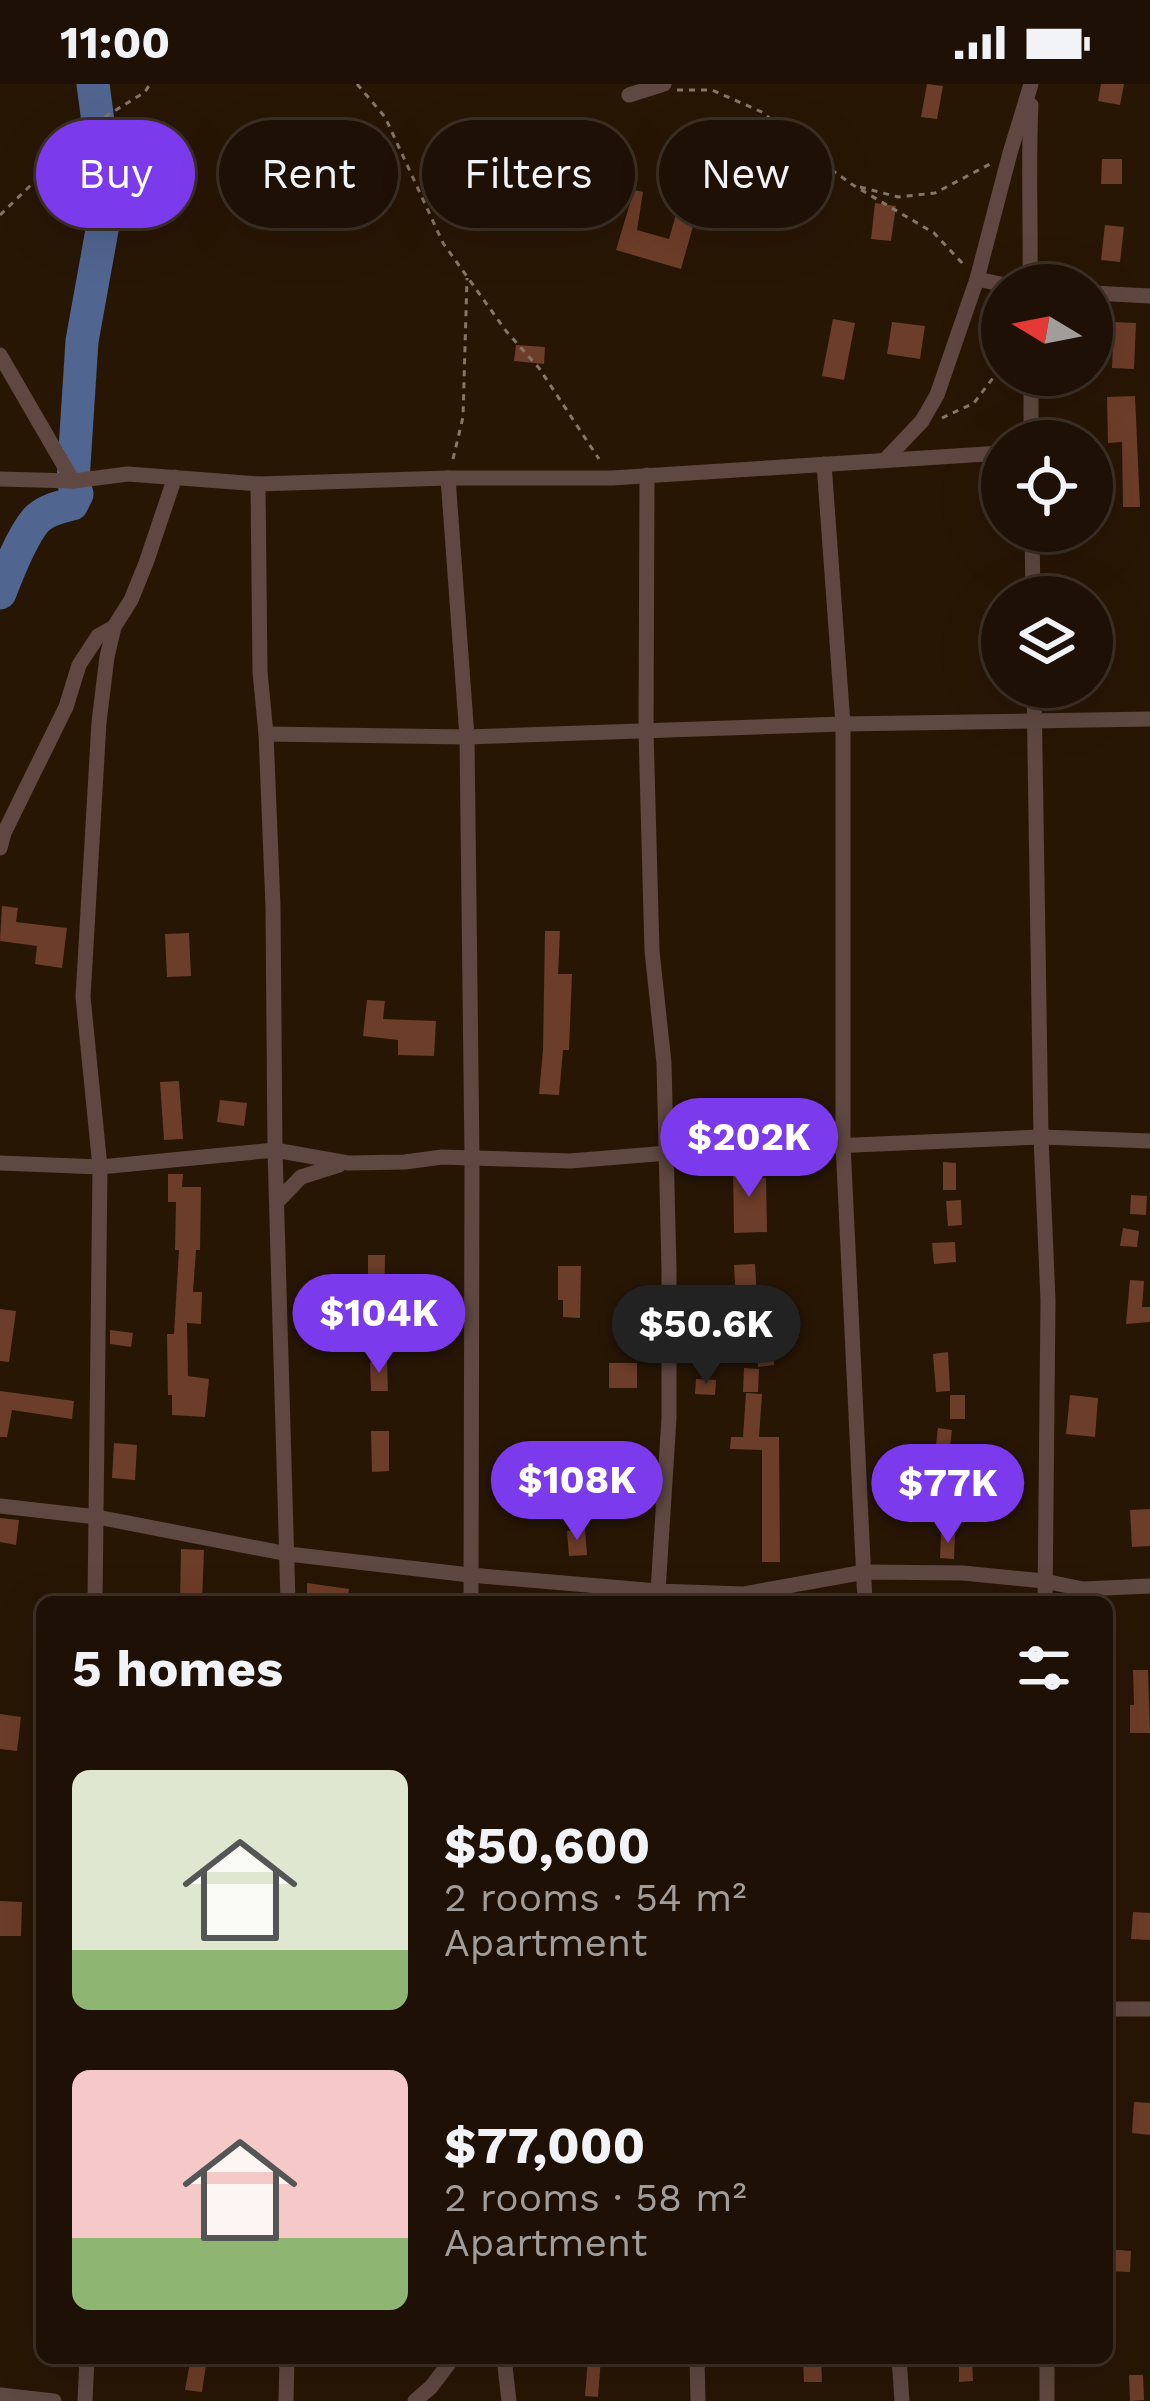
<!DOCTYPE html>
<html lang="en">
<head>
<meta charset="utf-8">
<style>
  body { margin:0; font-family:"Work Sans",sans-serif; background:#26190e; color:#f1f3f6; height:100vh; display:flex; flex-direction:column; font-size:45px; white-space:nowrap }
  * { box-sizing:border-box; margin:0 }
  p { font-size:39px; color:#a19d9a }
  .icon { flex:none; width:66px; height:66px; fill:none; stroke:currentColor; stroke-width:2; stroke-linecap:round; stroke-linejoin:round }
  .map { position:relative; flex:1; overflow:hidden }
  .sheet { position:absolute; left:36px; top:1512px; width:1077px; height:768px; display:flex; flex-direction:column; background:#1e1004; border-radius:18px; box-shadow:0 12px 48px #0002,0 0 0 3px #3c3026 }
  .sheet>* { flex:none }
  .guide { position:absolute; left:36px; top:36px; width:1080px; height:108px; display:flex; gap:24px }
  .needle { width:78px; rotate:280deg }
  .controls { position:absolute; left:981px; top:180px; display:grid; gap:24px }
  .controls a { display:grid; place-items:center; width:132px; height:132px; border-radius:50%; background:#1e1004; box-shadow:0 12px 48px #0002,0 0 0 3px #3c3026; font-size:60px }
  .price { position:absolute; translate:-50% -102px; padding:0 27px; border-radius:42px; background:#7c3aed; color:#fff; font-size:39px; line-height:78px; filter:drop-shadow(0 3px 6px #0008) }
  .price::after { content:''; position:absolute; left:50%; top:72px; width:36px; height:27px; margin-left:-18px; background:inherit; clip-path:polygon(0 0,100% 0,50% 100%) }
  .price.current { background:#222; color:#fff }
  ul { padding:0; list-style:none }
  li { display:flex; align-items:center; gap:36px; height:300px; padding:0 36px }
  li span { display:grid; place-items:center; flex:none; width:336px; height:240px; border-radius:18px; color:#555 }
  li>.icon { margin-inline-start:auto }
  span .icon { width:144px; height:144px; fill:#fffc; stroke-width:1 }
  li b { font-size:51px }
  h2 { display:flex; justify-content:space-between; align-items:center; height:144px; padding:0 36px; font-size:51px }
  .pill { padding:0 42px; border-radius:54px; background:#1e1004; box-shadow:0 12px 48px #0002,0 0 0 3px #3c3026; font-size:42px; line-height:108px }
  .pill.current { background:#7c3aed; color:#fff }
  .status { display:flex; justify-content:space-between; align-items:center; height:84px; padding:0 60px; background:#1e1004; direction:ltr }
  .status svg { height:33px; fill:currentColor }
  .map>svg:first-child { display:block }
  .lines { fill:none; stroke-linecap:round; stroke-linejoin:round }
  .river { stroke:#506590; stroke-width:33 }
  .building { fill:#6c3d28 }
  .path { stroke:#857668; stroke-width:3; stroke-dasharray:6 6; stroke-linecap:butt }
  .minor { stroke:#5f4841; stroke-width:15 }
</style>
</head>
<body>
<div class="status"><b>11:00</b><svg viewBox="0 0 49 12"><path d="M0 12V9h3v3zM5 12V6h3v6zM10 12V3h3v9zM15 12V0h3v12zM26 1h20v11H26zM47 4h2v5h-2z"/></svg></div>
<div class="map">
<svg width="1150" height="2317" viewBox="0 0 1150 2317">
  <rect width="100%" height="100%" fill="#281605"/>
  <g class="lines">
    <path class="river" d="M0 509C8 488 21 454 36 436 45 426 60 423 72 420L77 410 73 397 82 257 108 113 93 0"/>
  </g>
  <g class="building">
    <polygon points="927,0 943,2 937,35 921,33"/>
    <polygon points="1101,0 1124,0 1120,21 1098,17"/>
    <polygon points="1102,75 1122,75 1122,100 1101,100"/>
    <polygon points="634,106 643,108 637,146 669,155 682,109 701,114 681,185 616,166"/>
    <polygon points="875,119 896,122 891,157 871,155"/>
    <polygon points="1105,141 1124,143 1120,178 1101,176"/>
    <polygon points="833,235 855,239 844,296 822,292"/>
    <polygon points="892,238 925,242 920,275 887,270"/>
    <polygon points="1114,238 1136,239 1134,285 1112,284"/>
    <polygon points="516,261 545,263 544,280 514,277"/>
    <polygon points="1135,312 1140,423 1123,423 1122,358 1108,359 1107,313"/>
    <polygon points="2,822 18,824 16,838 67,844 62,884 35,880 37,862 0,857"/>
    <polygon points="545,847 560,847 558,890 572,890 569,966 563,966 559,1011 539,1010 543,966"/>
    <polygon points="189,849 191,892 167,893 165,850"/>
    <polygon points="367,916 385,917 383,935 436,937 434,972 398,971 398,956 363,952"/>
    <polygon points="179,997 183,1055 164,1056 160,998"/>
    <polygon points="220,1016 247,1019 244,1042 217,1038"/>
    <polygon points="943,1078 956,1079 956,1106 943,1106"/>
    <polygon points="753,1079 753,1094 766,1094 767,1148 734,1149 733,1080"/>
    <polygon points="168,1090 183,1090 182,1103 201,1103 200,1166 196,1166 193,1208 202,1208 201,1240 187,1239 188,1292 209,1295 205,1333 172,1331 172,1311 168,1311 167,1250 174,1250 179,1166 175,1166 176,1118 168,1118"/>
    <polygon points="1131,1111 1147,1112 1146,1131 1130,1130"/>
    <polygon points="961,1116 962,1141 948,1142 946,1117"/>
    <polygon points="1123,1144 1139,1147 1137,1163 1120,1162"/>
    <polygon points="955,1158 956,1178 934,1180 932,1159"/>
    <polygon points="368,1171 385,1171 384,1243 356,1243 356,1228 368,1228"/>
    <polygon points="755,1180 757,1215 736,1216 734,1181"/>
    <polygon points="558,1182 581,1182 580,1234 563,1233 563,1216 558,1216"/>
    <polygon points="1130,1196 1144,1197 1142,1223 1150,1223 1150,1238 1126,1240"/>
    <polygon points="0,1225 16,1227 9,1278 0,1277"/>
    <polygon points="110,1246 133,1249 131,1263 110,1260"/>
    <polygon points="771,1249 774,1281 758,1283 755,1250"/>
    <polygon points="948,1268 950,1307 936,1308 933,1270"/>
    <polygon points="387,1277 388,1307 371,1307 370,1278"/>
    <rect x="609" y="1279" width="28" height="25"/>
    <polygon points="744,1284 759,1285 758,1308 743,1308"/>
    <polygon points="696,1295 716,1296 715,1311 695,1310"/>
    <polygon points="0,1307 74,1317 72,1335 12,1326 7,1353 0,1353"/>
    <polygon points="746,1309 762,1310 759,1353 779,1353 780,1478 762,1478 762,1366 730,1365 731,1353 743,1353"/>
    <rect x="950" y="1311" width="15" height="24"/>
    <polygon points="1070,1311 1098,1314 1095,1353 1066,1350"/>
    <polygon points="938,1344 952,1346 949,1370 963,1372 961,1390 933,1386"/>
    <polygon points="371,1347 389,1347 389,1387 372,1388"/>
    <polygon points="114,1359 137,1361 135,1396 112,1394"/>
    <polygon points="1150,1425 1150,1462 1132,1463 1130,1426"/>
    <polygon points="0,1434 19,1436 16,1461 0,1458"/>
    <polygon points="585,1445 587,1471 569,1472 567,1447"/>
    <polygon points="941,1450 955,1450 954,1475 940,1474"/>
    <polygon points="181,1465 204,1466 202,1518 180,1518"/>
    <polygon points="307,1499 349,1505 347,1518 307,1518"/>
    <polygon points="1133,1586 1148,1586 1150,1649 1130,1649 1130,1621 1134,1621"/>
    <polygon points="0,1630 21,1633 17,1667 0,1665"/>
    <polygon points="0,1817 22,1818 21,1852 0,1852"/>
    <polygon points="1133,1828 1150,1829 1150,1856 1131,1855"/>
    <polygon points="1134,2018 1150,2019 1150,2051 1132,2049"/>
    <polygon points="1107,2165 1131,2167 1130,2188 1107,2187"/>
    <polygon points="588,2274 601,2274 598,2313 585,2312"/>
    <polygon points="803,2274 821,2274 822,2298 804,2298"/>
    <polygon points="959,2274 972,2274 973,2297 959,2298"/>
    <polygon points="190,2278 206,2281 202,2308 185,2306"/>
    <polygon points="1129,2291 1143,2291 1144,2316 1130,2317"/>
  </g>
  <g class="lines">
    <g class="path">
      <polyline points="357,0 385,33 443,159 506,247 539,284 599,375"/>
      <polyline points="677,6 712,6 764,29 794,59 853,101 934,149 964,181"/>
      <polyline points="860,103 898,113 935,109 992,79"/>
      <polyline points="0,131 95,39 145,8 150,0"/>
      <polyline points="942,334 974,319 1002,282"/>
      <polyline points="453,375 463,333 467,194"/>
    </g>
    <g class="minor">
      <polyline points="629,11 664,0"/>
      <polyline points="977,195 1005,201"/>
      <path d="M1030 201C1031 141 1028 81 1031 21"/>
      <polyline points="1092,209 1150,212"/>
      <polyline points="0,271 73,397"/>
      <polyline points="1031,291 1031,357"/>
      <polyline points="886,375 922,337 937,311 977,195 1010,69 1031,0"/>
      <polyline points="824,380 843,640 843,1060 865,1518"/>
      <polyline points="647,391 646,647 652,867 664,979 669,1185 669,1334 658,1507 744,1510 865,1488 963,1489 1044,1497 1083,1505 1150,1502"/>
      <polyline points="448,394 467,653 472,1073 471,1518"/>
      <polyline points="0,395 73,397 128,390 258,400 448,394 612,394 1002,369"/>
      <polyline points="258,400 260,588 266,650 273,822 275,1066 288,1518"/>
      <polyline points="1032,447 1033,513"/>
      <polyline points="1034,603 1041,1053 1048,1216 1045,1518"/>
      <polyline points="266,650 467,653 843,640 1150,635"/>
      <polyline points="0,764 4,749 66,623 79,581 98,552 114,543"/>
      <polyline points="0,1079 100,1083 275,1066 348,1079 405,1078 442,1073 570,1077 668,1069 1041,1053 1150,1057"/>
      <polyline points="277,1118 301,1093 339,1081"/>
      <polyline points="0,1422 97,1433 288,1470 470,1491 658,1507 659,1518"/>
      <polyline points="95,1518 100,1083 83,913 99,638 107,573 114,543 131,516 146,479 175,393"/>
      <polyline points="1107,1925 1150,1925"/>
      <polyline points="504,2274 509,2317"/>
      <polyline points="697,2274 698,2317"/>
      <polyline points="899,2274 902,2317"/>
      <polyline points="1047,2274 1047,2317"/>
      <polyline points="0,2311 54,2317"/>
      <polyline points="85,2317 87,2274"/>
      <polyline points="286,2317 287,2274"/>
      <polyline points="415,2317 431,2303 453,2274"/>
    </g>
  </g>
</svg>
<div class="controls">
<a><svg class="needle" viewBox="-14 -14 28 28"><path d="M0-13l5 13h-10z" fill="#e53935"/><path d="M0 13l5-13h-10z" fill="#a19d9a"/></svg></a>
<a><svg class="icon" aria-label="locate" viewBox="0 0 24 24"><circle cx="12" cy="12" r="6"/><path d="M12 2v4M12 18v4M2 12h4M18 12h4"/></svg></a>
<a><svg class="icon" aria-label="layers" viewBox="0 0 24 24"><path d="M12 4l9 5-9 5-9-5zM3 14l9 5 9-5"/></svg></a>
</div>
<b class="price" style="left:749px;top:1116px">$202K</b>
<b class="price" style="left:379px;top:1292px">$104K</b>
<b class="price current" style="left:706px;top:1303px">$50.6K</b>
<b class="price" style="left:577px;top:1459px">$108K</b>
<b class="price" style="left:948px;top:1462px">$77K</b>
<div class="guide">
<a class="pill current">Buy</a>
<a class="pill">Rent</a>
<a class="pill">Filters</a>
<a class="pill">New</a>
</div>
<section class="sheet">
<h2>5 homes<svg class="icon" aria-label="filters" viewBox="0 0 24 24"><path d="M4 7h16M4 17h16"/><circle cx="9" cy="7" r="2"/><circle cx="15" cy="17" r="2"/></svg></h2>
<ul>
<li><span style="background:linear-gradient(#dfe7d0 75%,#8fb573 0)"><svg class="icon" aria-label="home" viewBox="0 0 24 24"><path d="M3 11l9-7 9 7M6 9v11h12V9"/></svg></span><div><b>$50,600</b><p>2 rooms · 54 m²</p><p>Apartment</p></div></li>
<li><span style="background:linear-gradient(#f6c9c9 70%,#8fb573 0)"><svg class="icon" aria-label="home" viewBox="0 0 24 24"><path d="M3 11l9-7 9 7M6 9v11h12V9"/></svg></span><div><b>$77,000</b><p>2 rooms · 58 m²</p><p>Apartment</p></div></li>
</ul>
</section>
</div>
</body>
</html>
